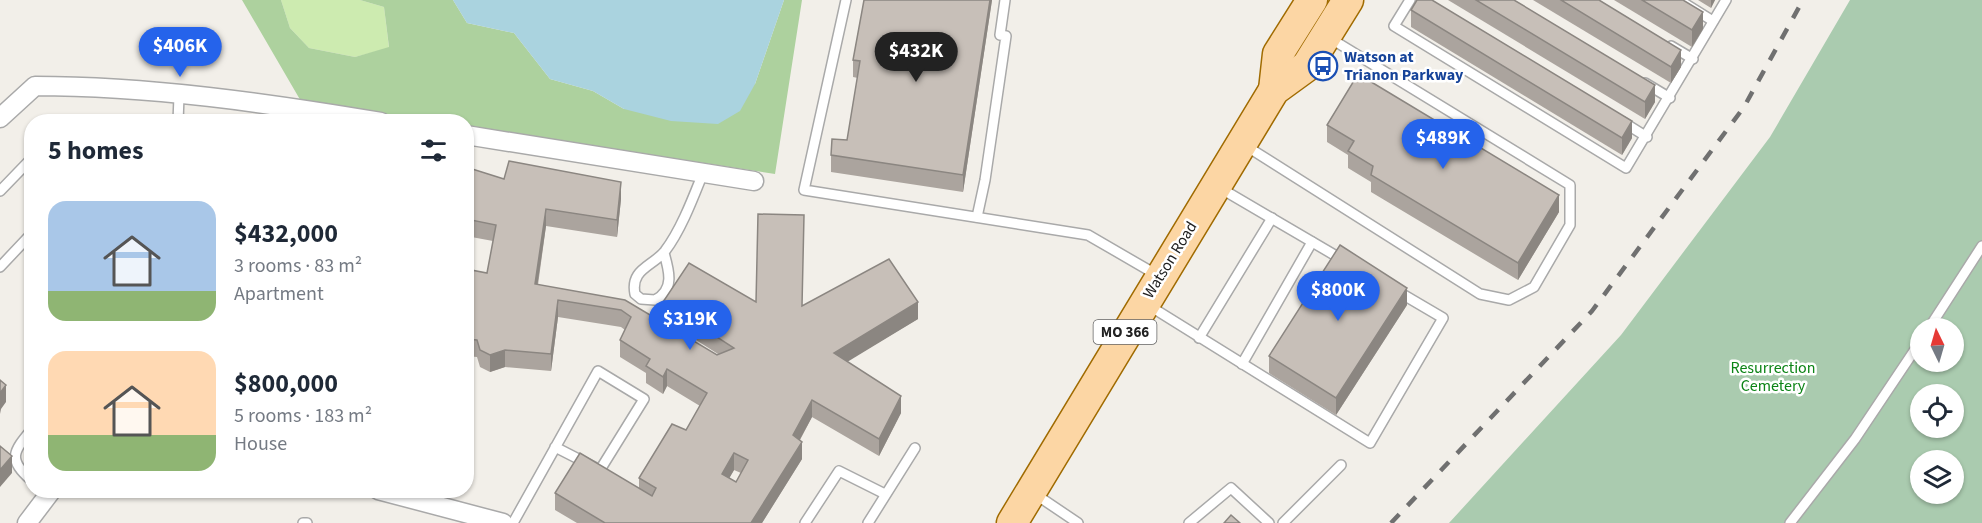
<!DOCTYPE html>
<html lang="en">
<head>
<meta charset="utf-8">
<style>
  body { margin:0; font-family:"Source Sans 3",sans-serif; background:#f6f6f7; color:#1f2937; height:100vh; display:flex; flex-direction:column; font-size:22px; white-space:nowrap }
  * { box-sizing:border-box; margin:0 }
  p { font-size:20px; color:#747a83 }
  .icon { flex:none; width:33px; height:33px; fill:none; stroke:currentColor; stroke-width:2; stroke-linecap:round; stroke-linejoin:round }
  .map { position:relative; flex:1; overflow:hidden }
  .side { position:absolute; left:24px; top:114px; width:450px; height:384px; display:flex; flex-direction:column; background:#fff; border-radius:24px; box-shadow:0 2px 4px #0004 }
  .side>* { flex:none }
  .needle { width:39px; rotate:355deg }
  .controls { position:absolute; left:1910px; top:318px; display:grid; gap:12px }
  .controls a { display:grid; place-items:center; width:54px; height:54px; border-radius:50%; background:#fff; box-shadow:0 2px 4px #0004; font-size:30px }
  .price { position:absolute; translate:-50% -51px; padding:0 14px; border-radius:21px; background:#2563eb; color:#fff; font-size:20px; line-height:39px; filter:drop-shadow(0 2px 3px #0008) }
  .price::after { content:''; position:absolute; left:50%; top:36px; width:18px; height:14px; margin-left:-9px; background:inherit; clip-path:polygon(0 0,100% 0,50% 100%) }
  .price.active { background:#222; color:#fff }
  ul { padding:0; list-style:none }
  li { display:flex; align-items:center; gap:18px; height:150px; padding:0 24px }
  li span { display:grid; place-items:center; flex:none; width:168px; height:120px; border-radius:18px; color:#555 }
  li>.icon { margin-inline-start:auto }
  span .icon { width:72px; height:72px; fill:#fffc; stroke-width:1 }
  li b { font-size:26px }
  h2 { display:flex; justify-content:space-between; align-items:center; height:72px; padding:0 24px; font-size:26px }
  .map>svg:first-child { display:block }
  .grass { fill:#cdebb0 }
  .forest { fill:#add19e }
  .cemetery { fill:#aacbaf; fill-rule:evenodd }
  .water { fill:#aad3df }
  .lines { fill:none; stroke-linecap:round; stroke-linejoin:round }
  .lane-casing { stroke:#a9a9a9; stroke-width:12 }
  .street-casing { stroke:#a9a9a9; stroke-width:21 }
  .primary-casing { stroke:#a06b00; stroke-width:33 }
  .lane { stroke:#fff; stroke-width:9 }
  .street { stroke:#fff; stroke-width:18 }
  .primary { stroke:#fcd6a4; stroke-width:30 }
  .rail { stroke:#707070; stroke-width:4.5; stroke-dasharray:12 12; stroke-linecap:butt }
  .wall { fill:#aba49e; fill-rule:evenodd }
  .shaded-wall { fill:#8b8681 }
  .building { fill:#c7bfb8; stroke:#8b8681; stroke-width:1.5; fill-rule:evenodd }
  .labels { text-anchor:middle; dominant-baseline:central; stroke-width:5; stroke-linejoin:round; paint-order:stroke }
  .shield { fill:#fff; stroke:#646464; stroke-width:1.5 }
  .shield-label { font-size:15px; font-weight:bold; fill:#222 }
  .transit-label { font-size:16px; font-weight:bold; fill:#164399; stroke:#fff; text-anchor:start }
  .street-label { font-size:16px; fill:#222; stroke:#fff }
  .park-label { font-size:16px; fill:#0c8416; stroke:#fff }
</style>
</head>
<body>
<div class="map">
<svg width="1982" height="523" viewBox="0 0 1982 523">
  <rect width="100%" height="100%" fill="#f2efe9"/>
  <polygon class="grass" points="281,0 360,0 384,7 389,48 355,57 309,48 290,28"/>
  <polygon class="forest" points="242,0 281,0 290,28 309,48 355,57 389,47 384,7 360,0 453,0 467,23 514,33 550,79 593,91 624,109 755,84 784,0 802,0 775,174 467,127 466,122 428,121 302,103"/>
  <path class="cemetery" d="M1850 0H1982V523H1449L1621 335 1770 137ZM1920 328H1953V362H1920ZM1920 394H1953V428H1920ZM1920 460H1953V494H1920Z"/>
  <polygon class="water" points="453,0 784,0 755,84 740,111 718,124 671,121 624,109 593,91 550,79 514,33 467,23"/>
  <g class="lines">
    <g class="lane-casing">
      <g id="lane">
        <polyline points="846,0 804,190 1088,235 1157,275"/>
        <polyline points="1410,0 1394,26 1626,168 1726,0"/>
        <polyline points="1679,0 1713,21"/>
        <polyline points="1671,46 1693,59"/>
        <polyline points="1645,83 1670,98"/>
        <polyline points="178,122 179,96"/>
        <polyline points="1623,122 1647,137"/>
        <polyline points="1246,146 1480,294 1509,300 1534,287 1570,225 1570,185 1328,37"/>
        <polyline points="1220,188 1343,260"/>
        <polyline points="0,191 32,158"/>
        <polyline points="977,217 985,180 1006,36 1000,35 1005,0"/>
        <path d="M664 253C669 270 675 290 655 300L641 299 635 294C630 269 652 267 665 251 681 230 693 198 703 173"/>
        <polyline points="0,267 32,233"/>
        <polyline points="1148,305 1370,443 1443,318 1397,291"/>
        <polyline points="1929,328 1982,246"/>
        <polyline points="1199,338 1272,218"/>
        <polyline points="1242,364 1312,242"/>
        <path d="M32 429C13 452 7 459 32 481"/>
        <polyline points="1035,494 1078,523"/>
        <polyline points="303,523 307,523"/>
        <polyline points="513,523 598,371 644,399 600,470 555,447"/>
        <polyline points="805,523 839,471 885,494"/>
        <polyline points="868,523 915,448"/>
        <polyline points="1189,523 1231,488 1269,523"/>
        <polyline points="1283,523 1341,465"/>
        <polyline points="1790,523 1855,439 1920,342"/>
      </g>
    </g>
    <g class="street-casing">
      <g id="street">
        <path d="M0 118 35 86C149 86 268 103 381 122"/>
        <polyline points="466,135 754,181"/>
        <polyline points="378,490 503,523"/>
        <polyline points="27,523 52,490"/>
      </g>
    </g>
    <g class="primary-casing">
      <g id="primary">
        <polyline points="1274,90 1278,54 1312,0"/>
        <polyline points="1012,523 1274,90 1307,66 1348,0"/>
      </g>
    </g>
    <use href="#lane" class="lane"/>
    <use href="#street" class="street"/>
    <use href="#primary" class="primary"/>
    <polyline class="rail" points="1391,523 1592,311 1744,107 1803,0"/>
  </g>
  <g class="wall">
    <polygon points="864,0 992,0 963,192 831,172 831,155 847,140 858,78 853,77 853,60"/>
    <polygon points="1448,0 1514,0 1655,102 1645,119"/>
    <polygon points="1533,0 1599,0 1681,67 1671,83"/>
    <polygon points="1614,0 1683,0 1703,29 1692,47"/>
    <polygon points="1698,0 1715,0 1711,8"/>
    <polygon points="1411,10 1632,138 1622,155 1411,27"/>
    <polygon points="1327,125 1559,212 1518,280 1371,192 1371,182 1348,168 1348,155 1327,142"/>
    <path d="M466 167 504 179 621 199 617 237 546 226 538 285 625 300 717 355 718 354 663 319V302H756L802 306 918 319 847 361 901 413 879 456 812 417 800 440 802 459 762 523H577L555 510V493L639 489V478L686 430 700 406 667 386 663 394 646 383V373L620 357V340L625 330 621 327 558 317 551 371 505 367 490 372 480 367 477 357 466 356V269L487 273 493 241 466 236ZM734 470 741 473 736 482 729 478Z"/>
    <polygon points="1407,305 1336,415 1269,373 1269,356"/>
  </g>
  <g class="shaded-wall">
    <polygon points="990,0 992,0 963,192 963,175"/>
    <polygon points="1711,0 1715,0 1711,8"/>
    <polygon points="1703,12 1703,29 1692,47 1692,30"/>
    <polygon points="1681,50 1681,67 1671,83 1671,67"/>
    <polygon points="1655,85 1655,102 1645,119 1645,102"/>
    <polygon points="1632,121 1632,138 1622,155 1622,138"/>
    <polygon points="621,182 621,199 617,237 617,220"/>
    <polygon points="1559,195 1559,212 1518,280 1518,263"/>
    <polygon points="546,209 546,226 535,301 535,284"/>
    <polygon points="1407,288 1407,305 1336,415 1336,398"/>
    <polygon points="558,300 558,317 551,371 551,354"/>
    <polygon points="918,302 918,319 834,370 834,353"/>
    <polygon points="505,350 505,367 490,372 490,355"/>
    <polygon points="667,369 667,386 663,394 663,377"/>
    <polygon points="6,385 6,402 1,409 0,414 0,393"/>
    <polygon points="901,396 901,413 879,456 879,439"/>
    <polygon points="812,400 812,417 793,452 793,435"/>
    <polygon points="802,442 802,459 762,523 751,523"/>
    <polygon points="734,453 734,470 722,491 722,474"/>
    <polygon points="12,456 12,473 0,487 0,470"/>
  </g>
  <g class="building">
    <polygon points="864,0 990,0 963,175 831,155 832,139 847,140 860,61 853,60"/>
    <polygon points="1417,0 1432,0 1632,121 1622,138 1411,10"/>
    <polygon points="1476,0 1514,0 1655,85 1645,102"/>
    <polygon points="1561,0 1599,0 1681,50 1671,67"/>
    <polygon points="1642,0 1683,0 1703,12 1692,30"/>
    <polygon points="1358,74 1559,195 1518,263 1371,175 1373,166 1348,151 1354,141 1327,125"/>
    <path d="M509 161 621 182 617 220 546 209 535 284 625 300 717 355 734 348 663 302 689 263 756 302 758 214 804 215 802 306 889 259 918 302 834 353 901 396 879 439 812 400 793 435 802 442 751 523H605L555 493 580 453 652 496 656 488 639 478 672 424 686 430 707 393 667 369 663 377 646 366 650 359 620 340 631 317 621 310 558 300 551 354 505 350 490 355 480 350 477 340 466 339V269L487 273 496 225 466 219V167L504 179ZM734 453 748 460 736 482 722 474Z"/>
    <polygon points="1340,245 1407,288 1336,398 1269,356"/>
    <polygon points="0,380 6,385 0,393"/>
    <polygon points="0,446 12,456 0,470"/>
    <polygon points="1231,515 1240,523 1224,523"/>
  </g>
  <defs>
    <g id="bus-ring" transform="scale(1.5)"><circle r="9.5" fill="#fff" stroke="#1a4fb4" stroke-width="1.5"/><path d="M-5-6H5V4H4V6H2V4H-2V6H-4V4H-5ZM-3.5-4V0h7V-4ZM-3.5 1.2v1.5H-2V1.2ZM2 1.2v1.5H3.5V1.2Z" fill="#1a4fb4"/></g>
  </defs>
  <g fill-rule="evenodd">
    <use href="#bus-ring" x="1323" y="66"/>
  </g>
  <g class="labels">
    <rect class="shield" x="1093.5" y="320" width="63" height="24" rx="4.5"/>
    <g class="shield-label">
      <text x="1125" y="332">MO 366</text>
    </g>
    <g class="transit-label">
      <text x="1344" y="57">Watson at<tspan x="1344" dy="18">Trianon Parkway</tspan></text>
    </g>
    <g class="street-label">
      <text transform="translate(1170 260) rotate(-58)">Watson Road</text>
    </g>
    <g class="park-label">
      <text x="1773" y="368">Resurrection<tspan x="1773" dy="18">Cemetery</tspan></text>
    </g>
  </g>
</svg>
<div class="controls">
<a><svg class="needle" viewBox="-14 -14 28 28"><path d="M0-13l5 13h-10z" fill="#e53935"/><path d="M0 13l5-13h-10z" fill="#747a83"/></svg></a>
<a><svg class="icon" aria-label="locate" viewBox="0 0 24 24"><circle cx="12" cy="12" r="6"/><path d="M12 2v4M12 18v4M2 12h4M18 12h4"/></svg></a>
<a><svg class="icon" aria-label="layers" viewBox="0 0 24 24"><path d="M12 4l9 5-9 5-9-5zM3 14l9 5 9-5"/></svg></a>
</div>
<b class="price" style="left:180px;top:78px">$406K</b>
<b class="price active" style="left:916px;top:83px">$432K</b>
<b class="price" style="left:1443px;top:170px">$489K</b>
<b class="price" style="left:1338px;top:322px">$800K</b>
<b class="price" style="left:690px;top:351px">$319K</b>
<section class="side">
<h2>5 homes<svg class="icon" aria-label="filters" viewBox="0 0 24 24"><path d="M4 7h16M4 17h16"/><circle cx="9" cy="7" r="2"/><circle cx="15" cy="17" r="2"/></svg></h2>
<ul>
<li><span style="background:linear-gradient(#a9c7e8 75%,#8fb573 0)"><svg class="icon" aria-label="home" viewBox="0 0 24 24"><path d="M3 11l9-7 9 7M6 9v11h12V9"/></svg></span><div><b>$432,000</b><p>3 rooms · 83 m²</p><p>Apartment</p></div></li>
<li><span style="background:linear-gradient(#ffd9b3 70%,#8fb573 0)"><svg class="icon" aria-label="home" viewBox="0 0 24 24"><path d="M3 11l9-7 9 7M6 9v11h12V9"/></svg></span><div><b>$800,000</b><p>5 rooms · 183 m²</p><p>House</p></div></li>
</ul>
</section>
</div>
</body>
</html>
